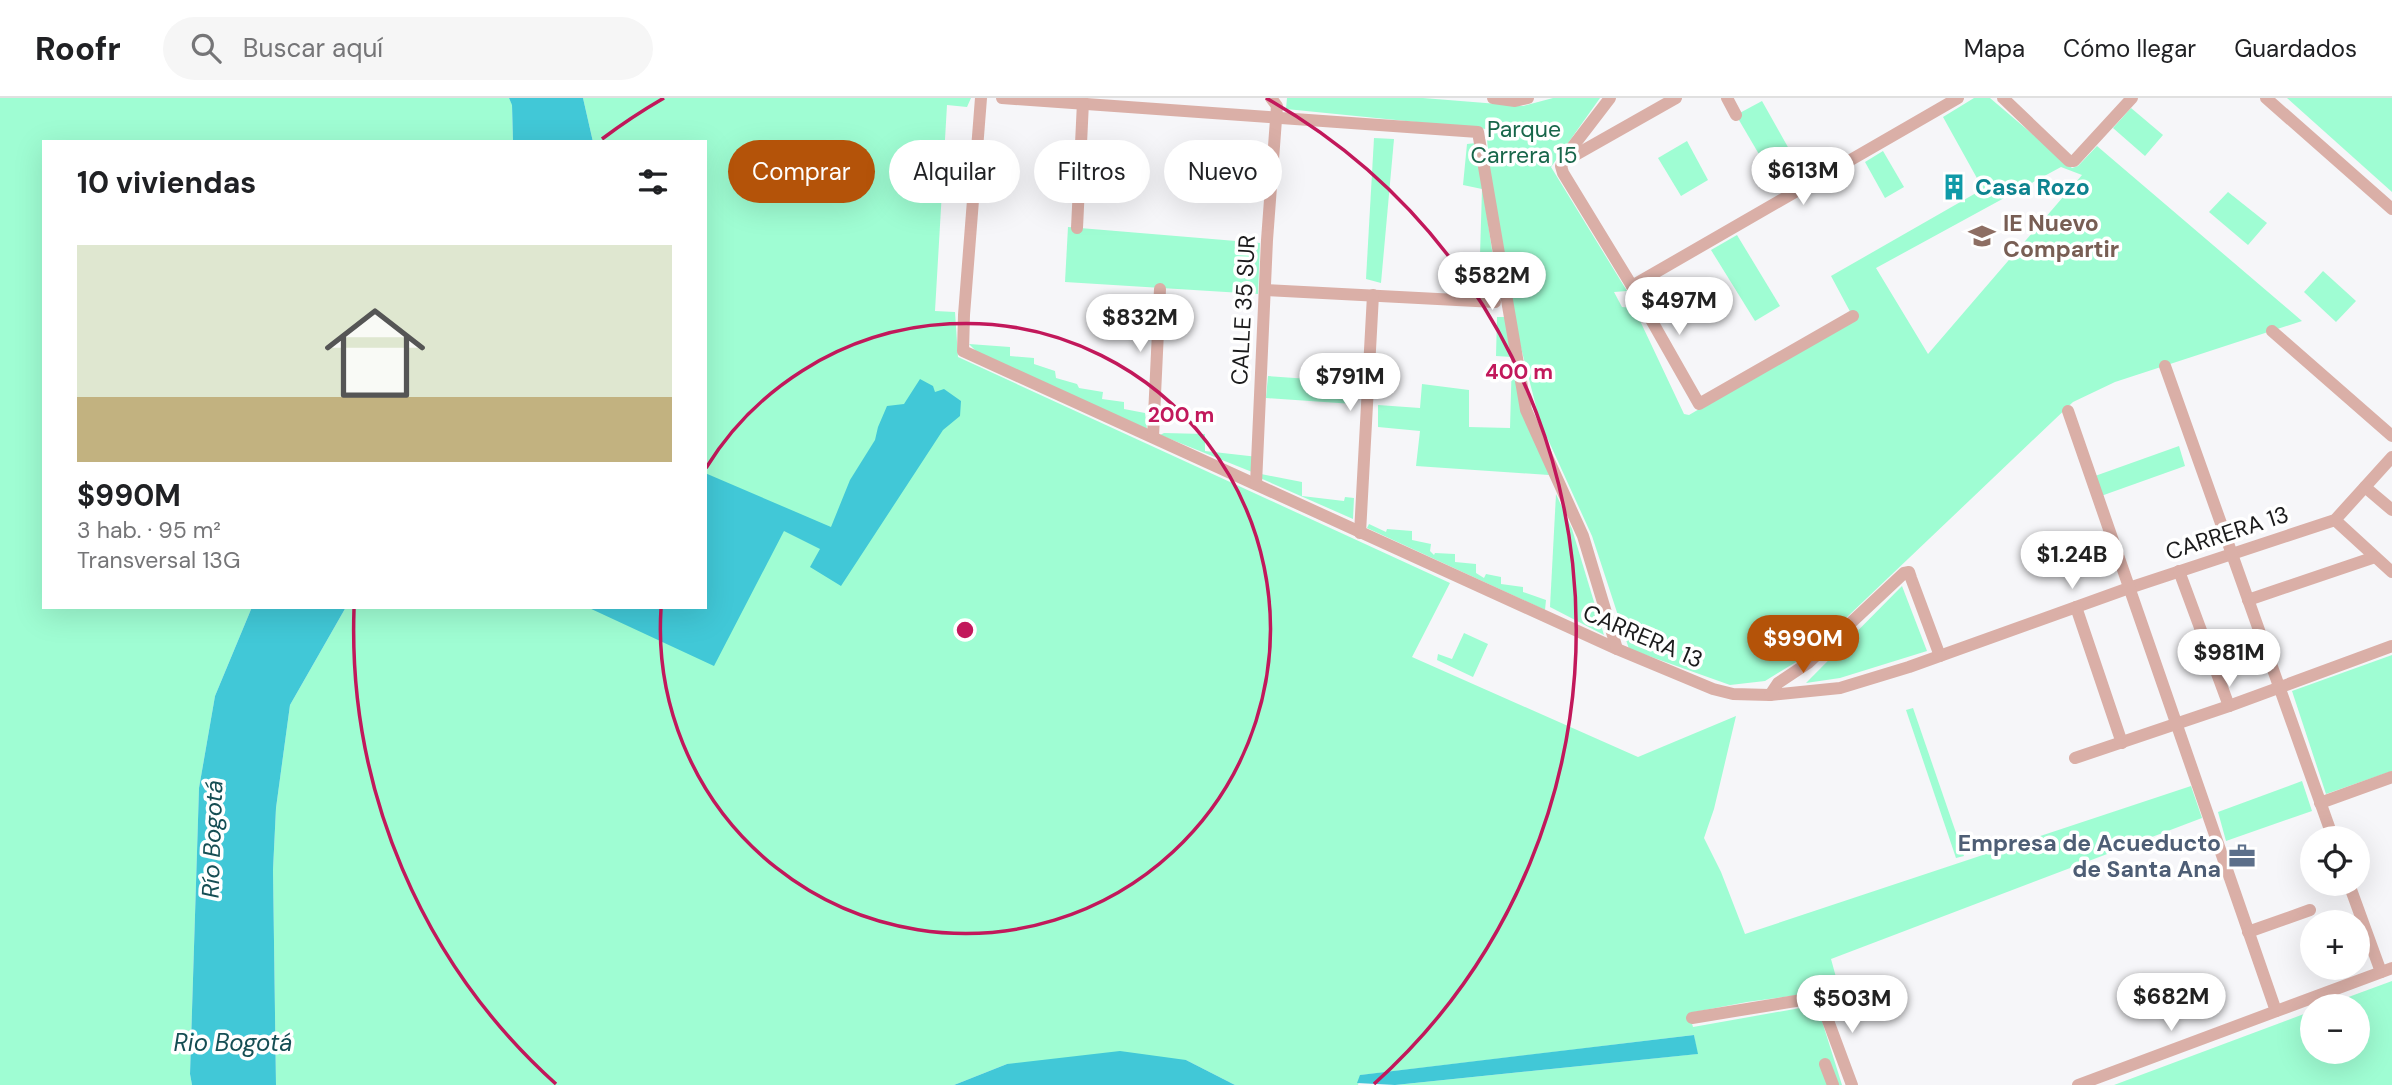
<!DOCTYPE html>
<html lang="es">
<head>
<meta charset="utf-8">
<style>
  body { margin:0; font-family:"DM Sans",sans-serif; background:#f6f6f6; color:#202124; height:100vh; display:flex; flex-direction:column; font-size:26px; white-space:nowrap }
  * { box-sizing:border-box; margin:0 }
  p { font-size:23px; color:#757577 }
  .icon { flex:none; width:38px; height:38px; fill:none; stroke:currentColor; stroke-width:2; stroke-linecap:round; stroke-linejoin:round }
  .map { position:relative; flex:1; overflow:hidden }
  .drawer { position:absolute; left:42px; top:42px; width:665px; height:469px; display:flex; flex-direction:column; background:#fff; border-radius:0px; box-shadow:0 7px 28px #0002 }
  .drawer>* { flex:none }
  .guide { position:absolute; left:728px; top:42px; width:665px; height:63px; display:flex; gap:14px }
  .buttons { position:absolute; left:2300px; top:728px; display:grid; gap:14px }
  .buttons a { display:grid; place-items:center; width:70px; height:70px; border-radius:50%; background:#fff; box-shadow:0 7px 28px #0002; font-size:35px }
  .price { position:absolute; translate:-50% -60px; padding:0 16px; border-radius:24px; background:#fff; color:#222; font-size:23px; line-height:46px; filter:drop-shadow(0 2px 4px #0008) }
  .price::after { content:''; position:absolute; left:50%; top:42px; width:21px; height:16px; margin-left:-10px; background:inherit; clip-path:polygon(0 0,100% 0,50% 100%) }
  .price.current { background:#b45309; color:#fff }
  ul { padding:0; list-style:none }
  li { display:grid; align-content:center; gap:14px; height:371px; padding:0 35px }
  li+li { border-top:2px solid #e0e0e0 }
  li span { display:grid; place-items:center; height:217px; border-radius:0px; color:#555 }
  li>.icon { margin-inline-start:auto }
  span .icon { width:126px; height:126px; fill:#fffc; stroke-width:1 }
  li b { font-size:30px }
  h2 { display:flex; justify-content:space-between; align-items:center; height:84px; padding:0 35px; font-size:30px }
  .pill { padding:0 24px; border-radius:32px; background:#fff; box-shadow:0 7px 28px #0002; font-size:24px; line-height:63px }
  .pill.current { background:#b45309; color:#fff }
  header { display:flex; align-items:center; gap:42px; box-sizing:border-box; height:98px; padding:0 35px; background:#fff; border-bottom:2px solid #e0e0e0 }
  header strong { font-size:33px }
  nav { display:flex; gap:38px; margin-inline-start:auto; font-size:24px }
  .search { width:490px; height:63px; background:#f6f6f6; display:flex; align-items:center; gap:18px; box-sizing:border-box; padding:0 24px; border-radius:38px; color:#757577; font-size:26px }
  .map>svg:first-child { display:block }
  .green { fill:#9ffdd3; fill-rule:evenodd }
  .water { fill:#41c8d7 }
  .lines { fill:none; stroke-linecap:round; stroke-linejoin:round }
  .minor { stroke:#daafa7; stroke-width:12 }
  .ring { fill:none; stroke:#c2185b; stroke-width:3.5 }
  .labels { text-anchor:middle; dominant-baseline:central; stroke-width:7; stroke-linejoin:round; paint-order:stroke }
  .park-label { font-size:23px; fill:#18664a; stroke:#fff }
  .culture-label { font-size:23px; font-weight:bold; fill:#0d838f; stroke:#fff; text-anchor:start }
  .education-label { font-size:23px; font-weight:bold; fill:#785e54; stroke:#fff; text-anchor:start }
  .street-label { font-size:23px; fill:#1b1b1c; stroke:#fff }
  .service-label { font-size:23px; font-weight:bold; fill:#4e5e75; stroke:#fff; text-anchor:end }
  .water-label { font-size:24px; font-style:italic; fill:#154e54; stroke:#fff }
  .centre { fill:#c2185b; stroke:#fff; stroke-width:3.5 }
  .ring-label { font-size:21px; text-anchor:middle; font-weight:bold; fill:#c2185b; stroke:#fff; stroke-width:7; stroke-linejoin:round; paint-order:stroke }
</style>
</head>
<body>
<header>
<strong>Roofr</strong>
<div class="search"><svg class="icon" aria-label="search" viewBox="0 0 24 24"><circle cx="10" cy="10" r="6"/><path d="M15 15l6 6"/></svg>Buscar aquí</div>
<nav><a>Mapa</a><a>Cómo llegar</a><a>Guardados</a></nav>
</header>
<div class="map">
<svg width="2392" height="987" viewBox="0 0 2392 987">
  <rect width="100%" height="100%" fill="#f6f6f9"/>
  <g class="green">
    <polygon points="0,0 509,0 512,6 513,44 44,44 44,509 252,509 215,598 199,690 190,976 192,987 0,987"/>
    <polygon points="583,0 971,0 967,9 947,7 935,213 955,214 958,259 1450,485 1412,559 1638,659 1736,618 1714,711 1704,740 1721,774 1745,836 2191,688 2202,720 1831,861 1842,901 1829,902 1822,894 1747,904 1689,915 1693,929 1817,907 1842,987 1395,987 1697,956 1694,937 1361,977 1358,987 1235,987 1186,962 1007,966 954,987 276,987 273,772 276,710 290,607 346,509 705,509 705,44 593,44"/>
    <path d="M1287 0H1423L1523 8 1553 0H1600L1551 69 1627 193 1614 194 1622 209 1634 210 1684 316 1689 317 1854 221 1831 178 1983 91 1943 19 1974 0H1990L2072 70 2078 68 2097 48 2302 223 2115 284 2073 304 1806 558 1765 583 1730 587 1629 551 1592 438 1540 324 1519 242 1493 103 1486 31 1286 11ZM2061 69 2082 77 1928 256 1876 170Z"/>
    <polygon points="2287,0 2392,0 2392,94"/>
    <polygon points="1762,3 1802,74 1777,87 1736,17"/>
    <polygon points="2131,10 2163,37 2145,58 2113,30"/>
    <polygon points="1374,40 1394,41 1381,185 1366,181"/>
    <polygon points="1687,43 1708,82 1681,98 1658,60"/>
    <polygon points="1476,45 1498,192 1479,191 1482,91 1463,87 1467,46"/>
    <polygon points="1883,53 1904,89 1885,100 1865,64"/>
    <polygon points="2228,94 2267,125 2248,147 2209,114"/>
    <polygon points="1068,129 1260,145 1258,196 1065,184"/>
    <polygon points="1737,137 1780,208 1755,223 1711,152"/>
    <polygon points="2323,173 2356,203 2336,224 2304,194"/>
    <polygon points="1497,219 1507,219 1549,377 1416,368 1420,333 1378,329 1378,307 1420,310 1422,286 1469,292 1469,329 1510,330 1512,259 1496,258"/>
    <polygon points="969,246 1010,249 1010,258 1034,260 1034,266 1055,273 1056,280 1077,286 1079,290 1103,294 1102,301 1124,304 1124,311 1145,315 1147,331 978,255"/>
    <polygon points="1268,278 1351,284 1353,306 1266,300"/>
    <polygon points="1164,335 1205,336 1205,353 1258,359 1257,376 1160,337"/>
    <polygon points="2179,348 2185,368 2101,398 2095,378"/>
    <polygon points="1261,376 1302,384 1302,398 1344,403 1345,399 1354,400 1353,421 1260,380"/>
    <polygon points="1556,396 1572,431 1604,537 1550,509"/>
    <polygon points="1369,426 1386,434 1387,431 1412,433 1412,442 1431,446 1430,453 1434,457 1435,455 1455,456 1455,464 1476,466 1476,475 1484,480 1486,476 1501,479 1501,486 1523,489 1523,494 1546,502 1545,512 1367,430"/>
    <polygon points="1902,488 1927,553 1840,580 1806,585"/>
    <polygon points="1464,535 1488,546 1473,579 1437,562 1438,556 1452,561"/>
    <polygon points="2392,557 2392,673 2326,696 2292,593"/>
    <polygon points="1913,610 1964,758 1956,760 1906,612"/>
    <polygon points="2302,683 2312,713 2226,743 2218,714"/>
    <polygon points="2392,883 2392,987 2114,987 2312,913 2312,954 2357,954 2357,908 2324,908"/>
  </g>
  <g class="water">
    <polygon points="509,0 583,0 593,44 513,44 512,7"/>
    <polygon points="920,281 933,288 935,294 944,291 961,303 960,318 943,332 841,488 810,469 820,451 784,433 714,568 587,509 705,509 705,375 831,429 850,382 875,342 878,329 887,308 904,306"/>
    <polygon points="252,509 346,509 290,607 276,710 273,772 276,987 192,987 190,976 199,690 215,598"/>
    <polygon points="1694,937 1698,956 1395,987 1357,985 1360,977"/>
    <polygon points="1120,953 1186,962 1235,987 954,987 1007,966"/>
  </g>
  <g class="lines">
    <g class="minor">
      <polyline points="981,0 964,217 963,253 1617,551 1713,591 1733,596 1770,597 1840,590 1909,569 2129,490 2335,422 2392,359"/>
      <polyline points="1002,0 1478,34 1526,312 1583,438 1617,551"/>
      <polyline points="1493,0 1515,3 1528,0"/>
      <polyline points="1610,0 1564,60 1561,68 1563,75 1632,188 1699,306 1853,218"/>
      <polyline points="1727,0 1736,17"/>
      <polyline points="2003,0 2069,63 2074,63 2132,0"/>
      <polyline points="2266,0 2392,111"/>
      <polyline points="1563,64 1676,0"/>
      <polyline points="1077,130 1083,4"/>
      <polyline points="1632,188 1958,0"/>
      <polyline points="1265,192 1495,204"/>
      <polyline points="2272,233 2392,338"/>
      <polyline points="2165,268 2333,740"/>
      <polyline points="2068,313 2276,913"/>
      <polyline points="1153,339 1160,191"/>
      <polyline points="1256,386 1267,142 1277,8 1271,0"/>
      <polyline points="2365,389 2392,412"/>
      <polyline points="2335,422 2392,474"/>
      <polyline points="1360,435 1373,197"/>
      <polyline points="2179,473 2229,608"/>
      <polyline points="2248,502 2375,459"/>
      <polyline points="2076,509 2122,645"/>
      <polyline points="1770,597 1778,585 1808,565 1904,475 1909,474 1911,480 1940,558"/>
      <polyline points="2075,660 2229,608 2392,548"/>
      <polyline points="2320,705 2392,679"/>
      <polyline points="2349,786 2381,874"/>
      <polyline points="2248,834 2310,812"/>
      <polyline points="1692,920 1814,900 1820,901 1852,987"/>
      <polyline points="1825,966 1833,987"/>
      <polyline points="2078,987 2392,870"/>
    </g>
  </g>
  <g class="ring">
    <path d="M706 370A305 305 0 1 1 661 511"/>
    <path d="M556 986A611 611 0 0 1 354 511M602 41A611 611 0 0 1 664 0M1266 0A611 611 0 0 1 1374 986"/>
  </g>
  <defs>
    <g id="building-bare" transform="scale(2.1)"><path d="M-4-6H4V6H1V3H-1V6H-4ZM-2.5-4.3h1.7v1.8h-1.7ZM.8-4.3h1.7v1.8H.8ZM-2.5-1h1.7V.8h-1.7ZM.8-1h1.7V.8H.8Z" fill="#0f9aa8" stroke="#fff" stroke-width="2.5" paint-order="stroke"/></g>
    <g id="school-bare" transform="scale(2.1)"><path d="M0-5L7-2L0 1L-7-2ZM-4 1L0 2.5L4 1V4Q0 6-4 4Z" fill="#8d6e63" stroke="#fff" stroke-width="2.5" paint-order="stroke"/></g>
    <g id="office-bare" transform="scale(2.1)"><path d="M-6-3h4V-5.5h4V-3h4V5H-6ZM-1-4.5V-3h2v-1.5ZM-6 0V1H6V0Z" fill="#5c6f8a" stroke="#fff" stroke-width="2.5" paint-order="stroke"/></g>
  </defs>
  <g fill-rule="evenodd">
    <use href="#building-bare" x="1954" y="89"/>
    <use href="#school-bare" x="1982" y="138"/>
    <use href="#office-bare" x="2242" y="758"/>
  </g>
  <g class="labels">
    <g class="park-label">
      <text x="1524" y="31">Parque<tspan x="1524" dy="26">Carrera 15</tspan></text>
    </g>
    <g class="culture-label">
      <text x="1975" y="89">Casa Rozo</text>
    </g>
    <g class="education-label">
      <text x="2003" y="125">IE Nuevo<tspan x="2003" dy="26">Compartir</tspan></text>
    </g>
    <g class="street-label">
      <text transform="translate(1243 212) rotate(-87)">CALLE 35 SUR</text>
      <text transform="translate(2227 435) rotate(-18)">CARRERA 13</text>
      <text transform="translate(1643 538) rotate(23)">CARRERA 13</text>
    </g>
    <g class="service-label">
      <text x="2221" y="745">Empresa de Acueducto<tspan x="2221" dy="26">de Santa Ana</tspan></text>
    </g>
    <g class="water-label">
      <text transform="translate(212 741) rotate(-88)">Río Bogotá</text>
      <text x="233" y="944">Rio Bogotá</text>
    </g>
  </g>
  <circle cx="965" cy="532" r="10" class="centre"/>
  <g class="ring-label">
    <text x="1519" y="281">400 m</text>
    <text x="1181" y="324">200 m</text>
  </g>
</svg>
<div class="buttons">
<a><svg class="icon" aria-label="locate" viewBox="0 0 24 24"><circle cx="12" cy="12" r="6"/><path d="M12 2v4M12 18v4M2 12h4M18 12h4"/></svg></a>
<a>+</a>
<a>−</a>
</div>
<b class="price" style="left:1803px;top:109px">$613M</b>
<b class="price" style="left:1492px;top:214px">$582M</b>
<b class="price" style="left:1679px;top:239px">$497M</b>
<b class="price" style="left:1140px;top:256px">$832M</b>
<b class="price" style="left:1350px;top:315px">$791M</b>
<b class="price" style="left:2072px;top:493px">$1.24B</b>
<b class="price current" style="left:1803px;top:577px">$990M</b>
<b class="price" style="left:2229px;top:591px">$981M</b>
<b class="price" style="left:2171px;top:935px">$682M</b>
<b class="price" style="left:1852px;top:937px">$503M</b>
<div class="guide">
<a class="pill current">Comprar</a>
<a class="pill">Alquilar</a>
<a class="pill">Filtros</a>
<a class="pill">Nuevo</a>
</div>
<section class="drawer">
<h2>10 viviendas<svg class="icon" aria-label="filters" viewBox="0 0 24 24"><path d="M4 7h16M4 17h16"/><circle cx="9" cy="7" r="2"/><circle cx="15" cy="17" r="2"/></svg></h2>
<ul>
<li><span style="background:linear-gradient(#dfe7d0 70%,#c2b280 0)"><svg class="icon" aria-label="home" viewBox="0 0 24 24"><path d="M3 11l9-7 9 7M6 9v11h12V9"/></svg></span><div><b>$990M</b><p>3 hab. · 95 m²</p><p>Transversal 13G</p></div></li>
</ul>
</section>
</div>
</body>
</html>
